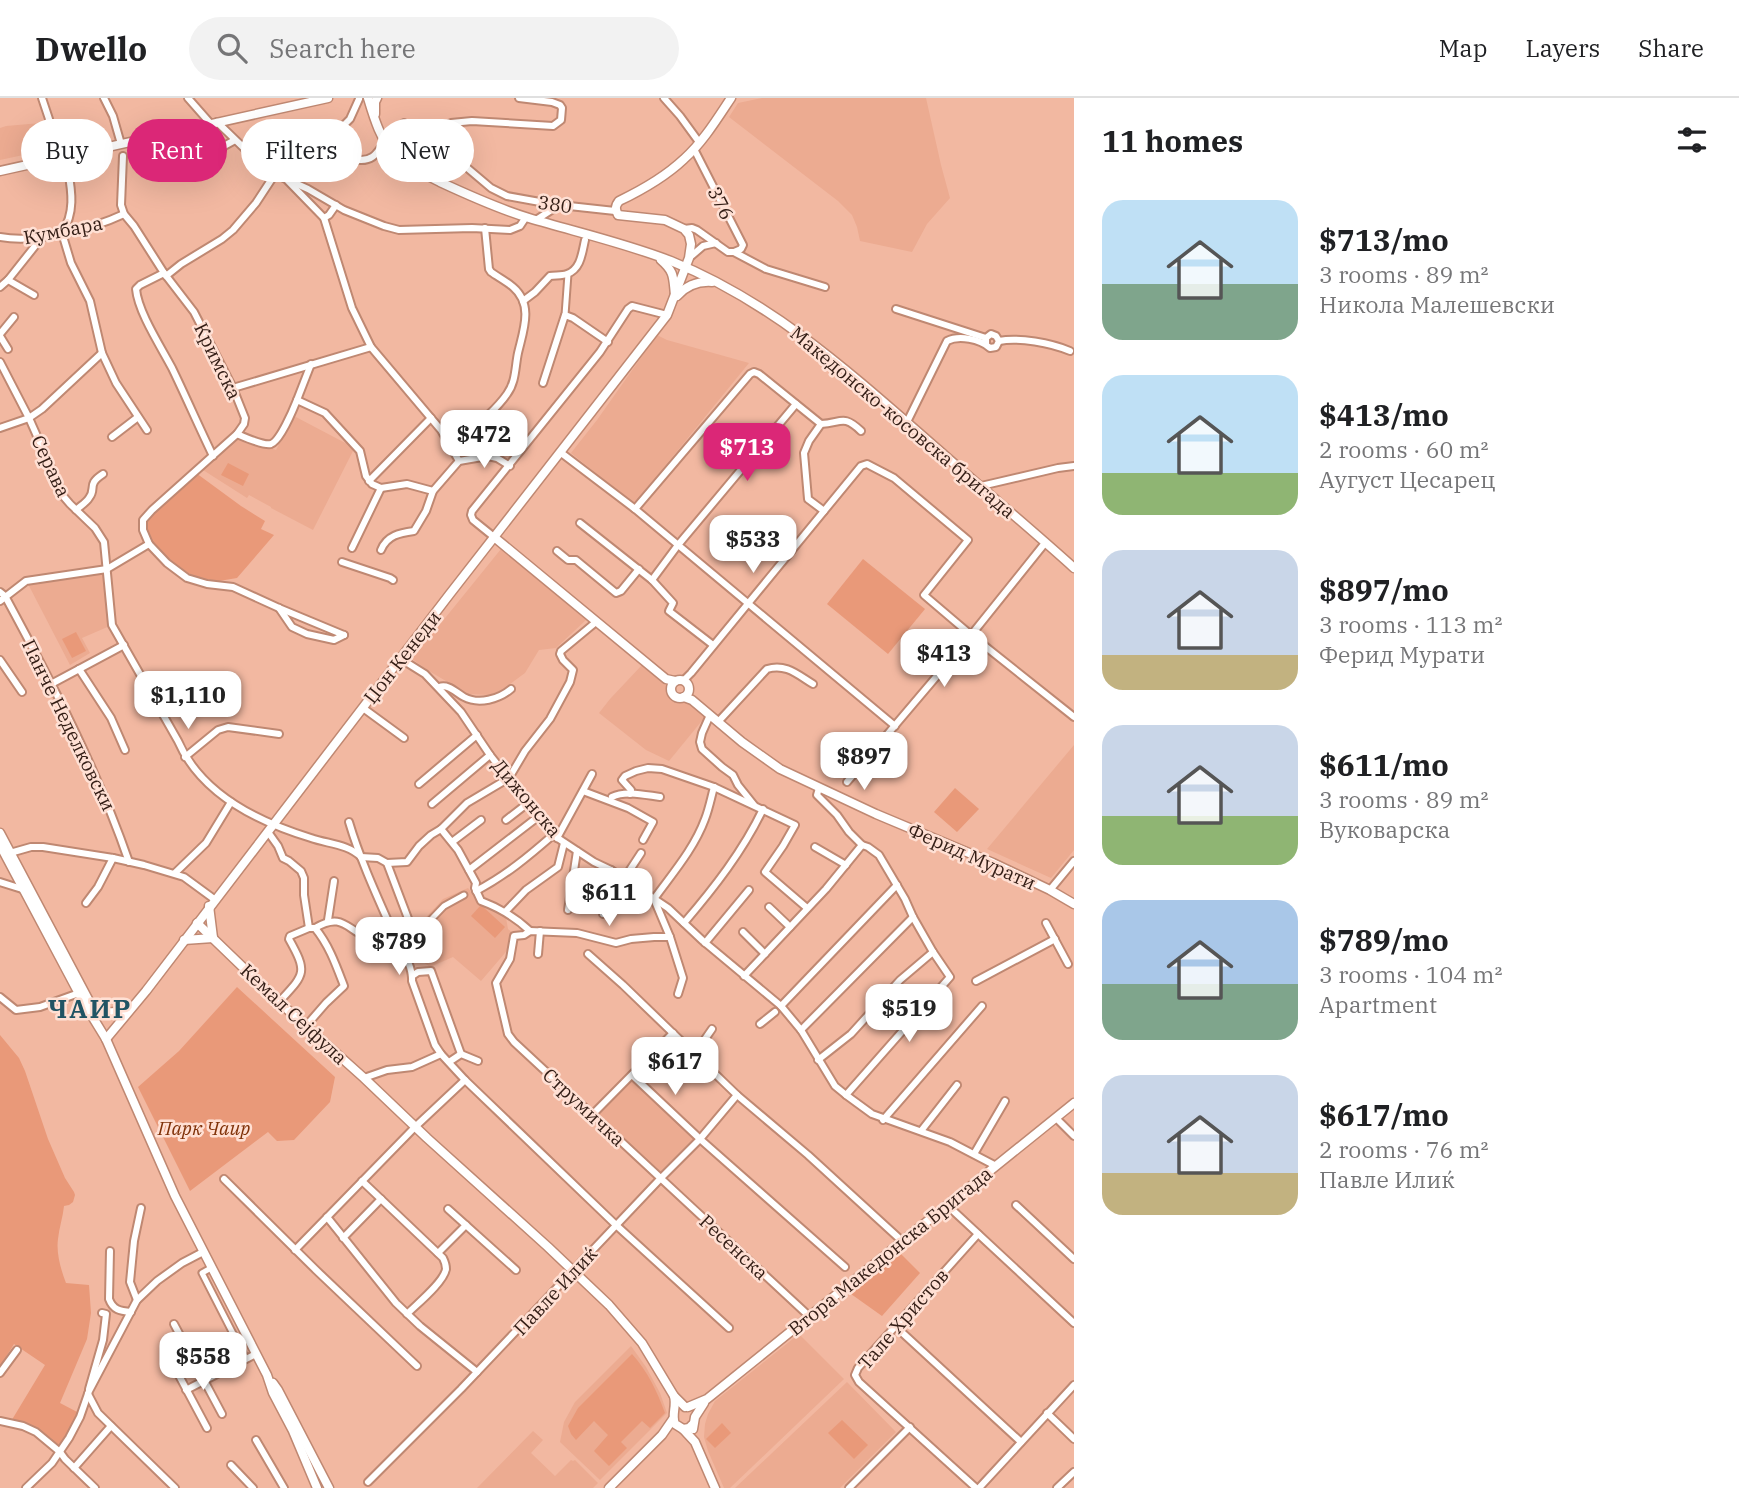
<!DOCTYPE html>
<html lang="en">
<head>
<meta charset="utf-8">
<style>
  body { margin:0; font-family:"IBM Plex Serif",serif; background:#f2f2f2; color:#202124; height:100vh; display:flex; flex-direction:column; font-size:26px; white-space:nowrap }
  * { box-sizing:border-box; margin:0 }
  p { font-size:23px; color:#757577 }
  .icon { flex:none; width:38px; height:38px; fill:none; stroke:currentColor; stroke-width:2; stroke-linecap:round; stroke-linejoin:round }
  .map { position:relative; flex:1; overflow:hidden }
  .details { display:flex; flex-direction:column; background:#fff; width:665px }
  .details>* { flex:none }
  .top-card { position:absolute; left:21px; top:21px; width:665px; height:63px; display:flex; gap:14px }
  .price { position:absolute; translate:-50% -60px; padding:0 16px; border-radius:14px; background:#fff; color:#222; font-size:23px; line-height:46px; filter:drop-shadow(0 2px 4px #0008) }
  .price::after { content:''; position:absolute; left:50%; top:42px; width:21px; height:16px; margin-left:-10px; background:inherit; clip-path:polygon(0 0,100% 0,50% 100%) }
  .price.current { background:#db2777; color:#fff }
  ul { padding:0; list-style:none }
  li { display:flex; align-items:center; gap:21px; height:175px; padding:0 28px }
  li span { display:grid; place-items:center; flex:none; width:196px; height:140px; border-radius:21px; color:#555 }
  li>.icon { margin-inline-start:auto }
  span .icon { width:84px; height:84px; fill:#fffc; stroke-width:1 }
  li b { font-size:30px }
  h2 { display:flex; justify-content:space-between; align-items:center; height:84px; padding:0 28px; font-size:30px }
  .chip { padding:0 24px; border-radius:32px; background:#fff; box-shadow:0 7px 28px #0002; font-size:24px; line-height:63px }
  .chip.current { background:#db2777; color:#fff }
  header { display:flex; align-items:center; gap:42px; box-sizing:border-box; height:98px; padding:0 35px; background:#fff; border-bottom:2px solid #e0e0e0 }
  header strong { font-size:33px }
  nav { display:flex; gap:38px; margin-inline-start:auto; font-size:24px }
  .search { width:490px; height:63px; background:#f2f2f2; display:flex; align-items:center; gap:18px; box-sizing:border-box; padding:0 24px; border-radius:38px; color:#757577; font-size:26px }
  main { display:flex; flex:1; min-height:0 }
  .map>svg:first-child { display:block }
  .built { fill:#ecab91 }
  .green { fill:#e99979 }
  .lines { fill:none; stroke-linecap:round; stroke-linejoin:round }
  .pedestrian-casing { stroke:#bf8872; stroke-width:9 }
  .minor-casing { stroke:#bf8872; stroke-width:10 }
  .tertiary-casing { stroke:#bf8872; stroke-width:11 }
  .pedestrian { stroke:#fff; stroke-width:5 }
  .minor { stroke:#fff; stroke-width:6 }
  .tertiary { stroke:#fff; stroke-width:8 }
  .labels { text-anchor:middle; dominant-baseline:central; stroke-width:5; stroke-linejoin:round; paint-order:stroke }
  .street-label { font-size:19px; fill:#331d15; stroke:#ffe0d4 }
  .park-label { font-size:19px; font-style:italic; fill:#803108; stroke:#ffe0d4 }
  .district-label { font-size:26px; font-weight:bold; letter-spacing:2px; fill:#215464; stroke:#ffe0d4 }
</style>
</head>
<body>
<header>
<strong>Dwello</strong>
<div class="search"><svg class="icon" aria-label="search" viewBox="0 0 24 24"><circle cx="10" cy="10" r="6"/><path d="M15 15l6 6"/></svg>Search here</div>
<nav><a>Map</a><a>Layers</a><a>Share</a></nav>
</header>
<main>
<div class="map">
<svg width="1074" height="1390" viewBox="0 0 1074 1390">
  <rect width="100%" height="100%" fill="#f2b8a1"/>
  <g class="built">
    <polygon points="762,0 926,0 941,67 950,100 927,126 912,154 860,143 857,129 852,117 838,103 729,19 738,5"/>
    <polygon points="52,24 56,50 0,62 0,30 6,28"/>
    <polygon points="657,237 667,242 749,265 634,406 571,355 597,322"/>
    <polygon points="294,318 351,348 353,353 313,432 271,410 271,409 249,397 247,400 203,372 239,339 276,352"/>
    <polygon points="501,451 586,522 556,550 539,552 525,575 502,592 490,597 468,596 429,573 412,561"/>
    <polygon points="104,474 112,527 82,540 90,555 70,567 27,484"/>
    <polygon points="642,567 705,619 669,663 646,652 599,615 610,601"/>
    <polygon points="1074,647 1074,752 1051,780 987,751"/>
    <polygon points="468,790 481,806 505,814 508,831 514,836 512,845 505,855 481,883 453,859 430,869 400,847 443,801"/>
    <polygon points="634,981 696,1038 659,1075 597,1018"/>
    <polygon points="799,1236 844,1281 730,1390 724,1390 708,1353 704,1339 705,1326 708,1316 715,1303"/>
    <polygon points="631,1248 646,1269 660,1295 667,1315 600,1382 560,1344 564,1324 575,1304"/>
    <polygon points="847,1284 896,1334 840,1390 735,1390"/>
    <polygon points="533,1333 543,1342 531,1355 555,1378 571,1362 573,1363 575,1362 598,1385 593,1390 477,1390"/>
  </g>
  <g class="green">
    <polygon points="228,365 249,376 243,388 221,377"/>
    <polygon points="196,375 241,408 265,423 261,431 274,437 237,480 219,483 196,480 176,467 149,442 146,425 153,413"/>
    <polygon points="863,461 925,511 888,556 827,506"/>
    <polygon points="76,534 86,553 72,560 62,541"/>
    <polygon points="955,690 979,711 957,734 934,714"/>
    <polygon points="481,807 505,829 495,840 471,818"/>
    <polygon points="237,889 335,979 330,1004 294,1042 277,1043 268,1034 190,1093 138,989 179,953"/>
    <path d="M0 937 19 960 25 973 48 1041 65 1080 74 1094 75 1097 73 1104 69 1107 64 1108C63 1119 59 1130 58 1141 56 1155 61 1172 66 1185L89 1187 91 1215 87 1241 60 1305 81 1316 60 1354 36 1334 10 1325 45 1267 14 1246 0 1269Z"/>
    <polygon points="901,1156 920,1175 882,1218 851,1196"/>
    <path d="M632 1256C648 1274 657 1293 665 1315L650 1330 642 1323 621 1344 627 1350 609 1368 594 1353 608 1337 594 1323 576 1342 571 1336 568 1328 578 1310Z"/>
    <polygon points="842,1322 868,1347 854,1361 828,1335"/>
    <polygon points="722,1325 731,1335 715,1350 706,1341"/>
  </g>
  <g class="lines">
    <g class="pedestrian-casing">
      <g id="pedestrian">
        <polyline points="565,217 568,176"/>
        <polyline points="401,853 444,808 464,797"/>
        <polyline points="211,1170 202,1175 246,1261"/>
      </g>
    </g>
    <g class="minor-casing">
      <g id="minor">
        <polyline points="42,0 49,21 56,56"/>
        <polyline points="104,0 113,18 121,46"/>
        <polyline points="188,0 210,25"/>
        <polyline points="664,0 680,18 699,44"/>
        <polyline points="217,24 247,53 275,76 308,91 344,112 384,128 399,132 472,130 510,132 520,128 526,119"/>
        <polyline points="404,25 430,44 446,52 491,90 507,98 551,106 615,113"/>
        <polyline points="335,32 339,48"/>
        <polyline points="430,44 451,25 472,23 553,28 561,22 562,10 560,7 552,4 519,0"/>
        <polyline points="694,51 743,147 741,151 734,154"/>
        <polyline points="123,58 121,107 124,116 134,128 164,175 194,214 233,290 245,320 244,326 237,336 152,412 143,422 143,432 149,446 167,465 187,480 207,486 233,489 279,510 344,537"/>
        <path d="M359 62C374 63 377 54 385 44"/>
        <polyline points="191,66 235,42"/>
        <polyline points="288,83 324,120 352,210 371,249 441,332 459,363"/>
        <polyline points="324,120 329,117 336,107"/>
        <polyline points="536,122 559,107"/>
        <polyline points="684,131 692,130 697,132 728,154 734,154 766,171 825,189"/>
        <polyline points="62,135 71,165 90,203 102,255 116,285 147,332"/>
        <path d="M62 135C75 115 72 94 68 72"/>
        <path d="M0 139C35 146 92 131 124 116"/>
        <polyline points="689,160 703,148 716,145"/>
        <path d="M164 175 140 187 136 191C138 214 161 249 172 270 186 299 199 329 213 358"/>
        <polyline points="166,178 181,166 222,141 233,132 256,105 275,76 297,51 342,29 350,21 359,1"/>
        <polyline points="8,182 34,197"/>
        <polyline points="0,189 8,182 43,138"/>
        <path d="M523 203 535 194 550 178C555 177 562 178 567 176 581 171 582 155 585 142"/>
        <polyline points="896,211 986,240"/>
        <polyline points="0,236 14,219"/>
        <polyline points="0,238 8,251"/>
        <path d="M999 243C1019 239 1051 245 1070 253"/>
        <path d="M0 264 29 320 64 399 70 406 95 430 104 444 112 527 178 643C201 696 258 724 311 740 328 746 348 746 361 759"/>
        <polyline points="543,285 565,217 573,220 608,244"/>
        <polyline points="233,290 371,249"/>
        <polyline points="297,302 311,266"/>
        <path d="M907 324 947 243C959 237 980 241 990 250L996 249 999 243 996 238 991 236 986 240V246"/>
        <polyline points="0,330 29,320 42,311 102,255"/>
        <path d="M237 336C244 339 264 348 271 346 280 343 293 312 297 302L325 315 360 353 366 378 372 386 381 390 352 450"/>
        <polyline points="112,339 138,319"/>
        <path d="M452 348C470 332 493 316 507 296 516 284 515 269 518 255 523 233 534 207 513 189 506 183 498 179 491 174L489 171 485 130"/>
        <polyline points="560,354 635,411 895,628"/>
        <polyline points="369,383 431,320"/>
        <polyline points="981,388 1058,370 1074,368"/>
        <polyline points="381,390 407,386 433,393"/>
        <polyline points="635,411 750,276 754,274 759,276 821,326"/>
        <path d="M76 412C80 408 86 405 89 400 97 390 86 387 103 376"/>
        <path d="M824 413 808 401 804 355 809 343 821 326C842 325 843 316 861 333"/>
        <polyline points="580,425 652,482 673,505 669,513 713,547"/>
        <polyline points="494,439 473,422 471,417 472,413 600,254 628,211 632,208 667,217"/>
        <path d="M381 452C387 437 400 435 414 433L426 413 433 393 459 363 488 358 497 360 510 368"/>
        <polyline points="557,453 568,462 576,462 616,495 621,493 639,471"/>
        <polyline points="342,464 390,480 393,482"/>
        <polyline points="652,482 678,447 796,306"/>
        <path d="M0 494 5 498C52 585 97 671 129 764"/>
        <polyline points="0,503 26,483 107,471 149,446"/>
        <polyline points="279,510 292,529 307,536 334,542 344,537"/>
        <polyline points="401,561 425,576 461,614 490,657 553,737 594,764 611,772 668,810 703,843 781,908 801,932 835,988 846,997 872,1016 950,1044 996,1068"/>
        <polyline points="0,562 22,594"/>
        <polyline points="79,571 111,620 125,652"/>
        <polyline points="684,582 691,575 861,368 867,366 894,380 968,442 924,497 971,537 1074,619"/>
        <polyline points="53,585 124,547"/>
        <path d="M439 589C449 586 455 594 464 599 479 607 499 601 511 591"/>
        <polyline points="363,610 404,640"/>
        <polyline points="710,617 702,635 700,644 702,651 722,669 733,677 738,687 754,707"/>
        <path d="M718 624 767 571C786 565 798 577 813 586"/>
        <polyline points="185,659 218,632 228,629 279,636"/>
        <polyline points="847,684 964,546 1045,445"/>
        <polyline points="419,686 477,637"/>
        <polyline points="819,690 817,697 837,717 849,734 862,747 868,749 879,757 905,801 913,819 933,854 950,879 846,997"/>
        <polyline points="583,693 628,710 653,724 643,742"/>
        <polyline points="630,696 631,692 622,682 625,678 636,673 648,670 662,671 714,689 795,727 783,748 765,774 807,810"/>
        <path d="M612 699C625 692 645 697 660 699"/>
        <polyline points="432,706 490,657"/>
        <polyline points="506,722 528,705"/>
        <path d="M349 724C360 761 376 796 392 832 399 848 413 866 412 883L435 947 441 956 465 982"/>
        <path d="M441 731 458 752 476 785 475 790 481 803C500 810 515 819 530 833"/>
        <path d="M268 734 278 748 283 760 289 763 301 773 304 780V797L309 830H315C329 847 336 867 344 888L326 905 306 928"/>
        <polyline points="557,740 592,676"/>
        <polyline points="452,744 481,722"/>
        <polyline points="815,749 846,767"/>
        <polyline points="10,755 31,749 43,749 113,760 144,767 184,779 214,801"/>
        <polyline points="361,759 378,760 387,765 407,764 419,748 431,737 441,731 467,705 509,680 525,653 550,621 570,584 573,572 563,562 560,556 561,553 596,524"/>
        <polyline points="387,765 412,831 399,846"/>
        <polyline points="469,772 539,718"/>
        <polyline points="175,775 206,745 231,704"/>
        <polyline points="624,781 641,755"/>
        <polyline points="0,784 22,791"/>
        <polyline points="1050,792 1074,763"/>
        <path d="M476 793C505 778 529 758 553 737"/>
        <polyline points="86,805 98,789 113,760"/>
        <polyline points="769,809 790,829"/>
        <polyline points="568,812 577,753"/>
        <polyline points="506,813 526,792 558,769 564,745"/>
        <polyline points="603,816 611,772"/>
        <polyline points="328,822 334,783"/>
        <path d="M684 825C714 790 743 753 763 711"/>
        <polyline points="1046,825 1068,866"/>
        <path d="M315 830C347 811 348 839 377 841 383 841 389 838 394 837"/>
        <polyline points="743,834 765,856"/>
        <polyline points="670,839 654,839 631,841 616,845 577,835 530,833 524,837 514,838 510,861 496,885 508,936 514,944 809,1218"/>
        <polyline points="705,845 749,792"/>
        <polyline points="538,856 540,833"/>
        <polyline points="588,856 623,887 737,997 808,1057 902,1143"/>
        <polyline points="412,878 418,874 431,873 461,956"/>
        <polyline points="744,878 826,791 862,747"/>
        <polyline points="976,883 1055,841"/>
        <path d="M678 896 683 880 670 839 654 801C672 776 694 751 705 721 709 711 711 700 714 689"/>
        <polyline points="0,899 16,912 40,909 79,895"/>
        <path d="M279 904C305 876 308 875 289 841L290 838 309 830"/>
        <polyline points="781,908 897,787"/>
        <polyline points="760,926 775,914"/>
        <polyline points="801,932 913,819"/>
        <polyline points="694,957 712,931"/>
        <polyline points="818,962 851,936 900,882 933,854"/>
        <polyline points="449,964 461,956 478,963"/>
        <polyline points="632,977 700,1041 845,1169"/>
        <polyline points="364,980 387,972 412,969 441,956"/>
        <polyline points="592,1017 673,935"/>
        <polyline points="1056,1020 1074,1038"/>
        <polyline points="883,1022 982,908"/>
        <polyline points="921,1033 957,987"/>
        <polyline points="974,1056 1005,1003"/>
        <polyline points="224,1081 316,1172 417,1268"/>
        <path d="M362 1083 443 1160C445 1164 446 1166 446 1171 444 1184 417 1206 407 1216"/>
        <polyline points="947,1107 1074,1225"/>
        <polyline points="1016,1107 1074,1161"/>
        <polyline points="448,1111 516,1172"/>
        <polyline points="327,1119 396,1205 420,1228 477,1274"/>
        <polyline points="343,1140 381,1101"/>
        <polyline points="295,1152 415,1029 465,982 616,1127 729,1230"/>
        <path d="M110 1153 109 1201C113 1212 120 1213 131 1214"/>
        <polyline points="438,1155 466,1127"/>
        <polyline points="137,1202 130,1184 134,1143 141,1110"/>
        <polyline points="174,1226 222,1316"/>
        <polyline points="895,1228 1021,1344"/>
        <polyline points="175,1270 207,1330"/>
        <polyline points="0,1275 17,1252"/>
        <polyline points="89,1291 103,1242 106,1216 102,1215"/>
        <polyline points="186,1292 256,1256"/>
        <polyline points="88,1296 98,1315 175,1390"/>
        <polyline points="1047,1315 1074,1341"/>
        <polyline points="0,1323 23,1328 36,1334 60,1354 65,1361 95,1390"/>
        <polyline points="256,1342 284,1390"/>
        <polyline points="231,1367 253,1390"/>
        <polyline points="74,1370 111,1328"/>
        <polyline points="368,1384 461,1291 660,1081 700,1041 737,997"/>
        <polyline points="26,1390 52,1365 69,1340 80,1319 89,1293 137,1202 157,1183 182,1165 203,1154"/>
        <polyline points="849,1390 910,1329"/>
        <polyline points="976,1390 859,1284 855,1277 858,1270 978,1136"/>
        <polyline points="979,1390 1074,1287"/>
        <polyline points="1057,1390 1074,1374"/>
      </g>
    </g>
    <g class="tertiary-casing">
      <g id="tertiary">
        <path d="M368 0C374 20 380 41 395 57 407 69 425 76 440 84 468 97 499 111 529 120 576 134 625 145 671 163 776 205 858 282 942 355 986 394 1031 431 1074 470"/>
        <polyline points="375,16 375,4 377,0"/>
        <polyline points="0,73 328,0"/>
        <path d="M661 162C675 174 673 180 675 197"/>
        <path d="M677 198C687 187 698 183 712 184"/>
        <polyline points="494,439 666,581 675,583"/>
        <circle cx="680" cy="591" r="9"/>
        <polyline points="684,599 692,602 742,644 780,671 876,716 993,765 1050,792 1074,806"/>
        <polyline points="0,735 97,918"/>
        <polyline points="0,747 84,905 106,941 175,1098 267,1277 273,1295 293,1333 317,1390"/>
        <polyline points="209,808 213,840"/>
        <polyline points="197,825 279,904 364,980 427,1040 548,1149 609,1207 642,1245 674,1298 685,1309"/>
        <polyline points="184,842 213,840"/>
        <path d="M94 909C107 918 117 914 131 909"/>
        <path d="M106 941 146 893 449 497 667 217 689 160 691 146 689 137 684 131 665 122 618 117C615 111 615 108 619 103 642 92 665 79 684 61 703 44 717 21 731 0"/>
        <polyline points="273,1285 278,1292 329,1390"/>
        <path d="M674 1298C677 1308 671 1317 675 1326L683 1331 689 1330 692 1327"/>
        <polyline points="688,1309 707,1301 1074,1005"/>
        <polyline points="683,1331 695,1344 715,1390"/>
        <polyline points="693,1331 695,1319 704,1305"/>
        <polyline points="609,1390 662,1337 673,1321"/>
      </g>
    </g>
    <use href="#pedestrian" class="pedestrian"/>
    <use href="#minor" class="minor"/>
    <use href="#tertiary" class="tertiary"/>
  </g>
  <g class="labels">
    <g class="street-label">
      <text transform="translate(721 105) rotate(63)">376</text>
      <text transform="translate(555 106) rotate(8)">380</text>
      <text transform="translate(63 132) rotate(-11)">Кумбара</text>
      <text transform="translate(218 263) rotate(64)">Кримска</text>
      <text transform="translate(903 324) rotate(40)">Македонско-косовска бригада</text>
      <text transform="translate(51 368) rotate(65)">Серава</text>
      <text transform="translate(402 559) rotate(-52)">Џон Кенеди</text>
      <text transform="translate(69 627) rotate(64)">Панче Неделковски</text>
      <text transform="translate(527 700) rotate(50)">Дижонска</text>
      <text transform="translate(972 758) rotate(24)">Ферид Мурати</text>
      <text transform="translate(294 916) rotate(43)">Кемал Сејфула</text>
      <text transform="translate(584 1009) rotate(43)">Струмичка</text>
      <text transform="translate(734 1149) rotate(43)">Ресенска</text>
      <text transform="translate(890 1153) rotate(-39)">Втора Македонска Бригада</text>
      <text transform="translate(555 1193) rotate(-47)">Павле Илиќ</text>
      <text transform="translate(903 1221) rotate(-49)">Тале Христов</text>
    </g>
    <g class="park-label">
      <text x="204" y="1030">Парк Чаир</text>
    </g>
    <g class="district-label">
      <text x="90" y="910">ЧАИР</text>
    </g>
  </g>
</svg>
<b class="price" style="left:484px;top:372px">$472</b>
<b class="price current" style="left:747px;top:385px">$713</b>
<b class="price" style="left:753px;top:477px">$533</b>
<b class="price" style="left:944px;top:591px">$413</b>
<b class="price" style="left:188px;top:633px">$1,110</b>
<b class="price" style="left:864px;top:694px">$897</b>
<b class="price" style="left:609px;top:830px">$611</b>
<b class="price" style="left:399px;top:879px">$789</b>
<b class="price" style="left:909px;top:946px">$519</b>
<b class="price" style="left:675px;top:999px">$617</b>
<b class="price" style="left:203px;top:1294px">$558</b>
<div class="top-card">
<a class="chip">Buy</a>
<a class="chip current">Rent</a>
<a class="chip">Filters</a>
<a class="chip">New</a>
</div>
</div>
<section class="details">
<h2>11 homes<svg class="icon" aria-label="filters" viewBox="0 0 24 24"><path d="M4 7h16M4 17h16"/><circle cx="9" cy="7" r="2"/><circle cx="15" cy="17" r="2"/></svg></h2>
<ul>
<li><span style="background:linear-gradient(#bfe0f5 60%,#7fa58c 0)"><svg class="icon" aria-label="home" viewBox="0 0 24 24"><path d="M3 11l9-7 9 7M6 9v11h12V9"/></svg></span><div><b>$713/mo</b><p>3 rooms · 89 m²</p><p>Никола Малешевски</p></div></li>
<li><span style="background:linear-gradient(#bfe0f5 70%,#8fb573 0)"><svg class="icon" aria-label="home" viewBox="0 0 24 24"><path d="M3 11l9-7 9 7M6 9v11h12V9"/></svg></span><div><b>$413/mo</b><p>2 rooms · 60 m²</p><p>Аугуст Цесарец</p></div></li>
<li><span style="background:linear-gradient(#c9d6e8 75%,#c2b280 0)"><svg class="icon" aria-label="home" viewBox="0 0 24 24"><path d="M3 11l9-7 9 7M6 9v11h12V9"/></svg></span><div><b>$897/mo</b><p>3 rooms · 113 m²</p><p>Ферид Мурати</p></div></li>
<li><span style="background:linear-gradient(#c9d6e8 65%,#8fb573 0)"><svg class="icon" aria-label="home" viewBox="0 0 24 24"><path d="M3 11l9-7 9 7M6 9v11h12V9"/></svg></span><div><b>$611/mo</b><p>3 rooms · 89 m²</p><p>Вуковарска</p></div></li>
<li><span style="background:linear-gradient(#a9c7e8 60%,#7fa58c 0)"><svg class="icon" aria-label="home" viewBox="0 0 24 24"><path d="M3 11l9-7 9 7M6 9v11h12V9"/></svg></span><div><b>$789/mo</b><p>3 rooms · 104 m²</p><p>Apartment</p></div></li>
<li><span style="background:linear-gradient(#c9d6e8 70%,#c2b280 0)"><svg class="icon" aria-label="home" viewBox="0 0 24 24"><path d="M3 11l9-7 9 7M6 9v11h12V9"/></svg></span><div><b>$617/mo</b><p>2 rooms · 76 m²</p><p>Павле Илиќ</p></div></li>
</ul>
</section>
</main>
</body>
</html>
